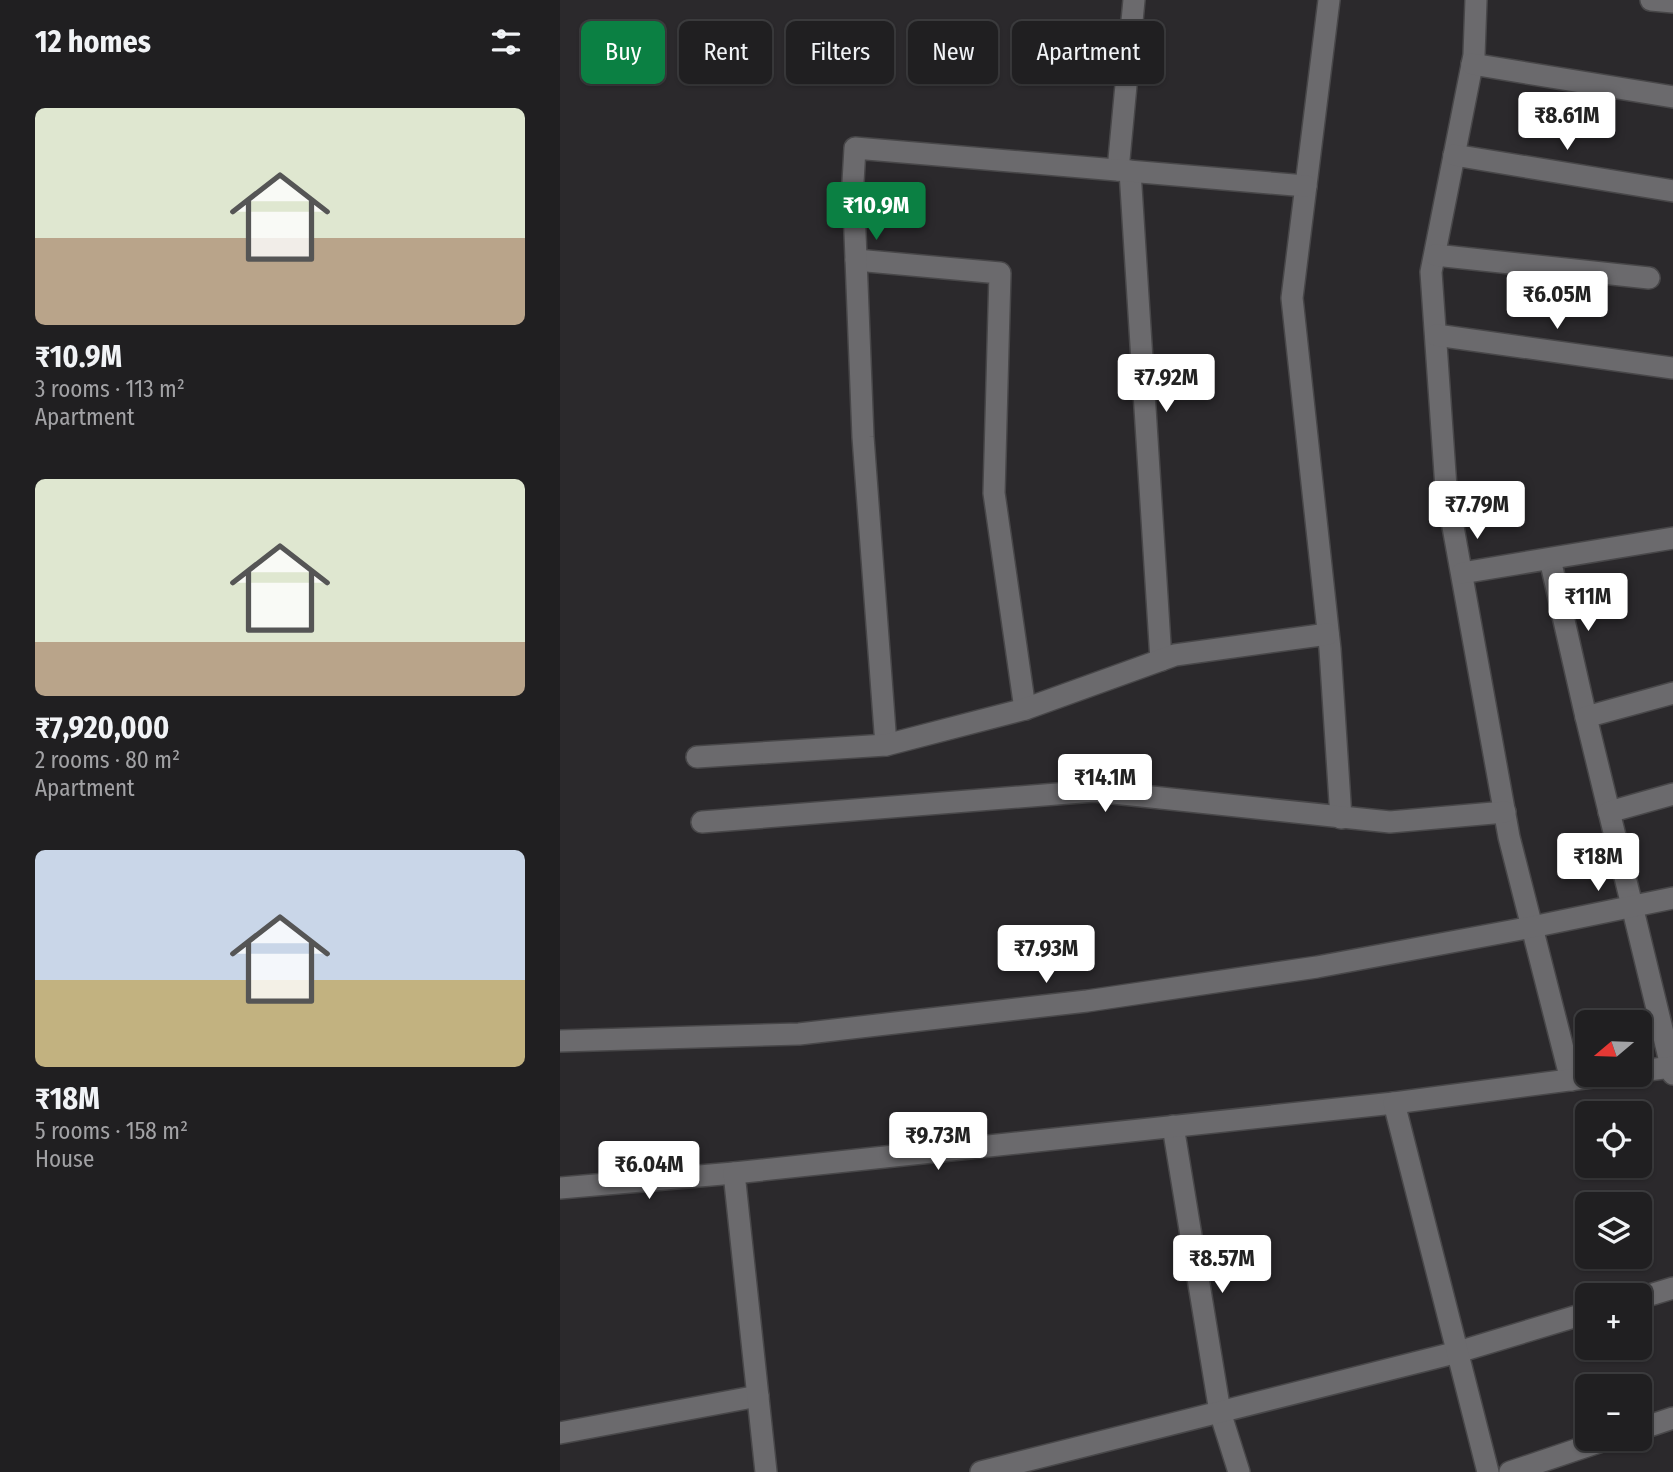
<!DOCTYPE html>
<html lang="en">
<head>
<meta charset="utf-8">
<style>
  body { margin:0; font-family:"Fira Sans Condensed",sans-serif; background:#28272a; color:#f1f3f6; height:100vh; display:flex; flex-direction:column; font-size:26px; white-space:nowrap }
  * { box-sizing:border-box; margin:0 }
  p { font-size:23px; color:#a2a2a5 }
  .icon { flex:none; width:38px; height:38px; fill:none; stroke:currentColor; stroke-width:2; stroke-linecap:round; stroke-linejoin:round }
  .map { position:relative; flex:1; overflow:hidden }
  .details { display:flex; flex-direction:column; background:#201f21; width:560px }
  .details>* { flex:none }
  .top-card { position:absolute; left:21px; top:21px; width:665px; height:63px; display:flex; gap:14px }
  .needle { width:46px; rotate:251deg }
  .controls { position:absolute; left:1015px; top:1010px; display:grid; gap:14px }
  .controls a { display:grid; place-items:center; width:77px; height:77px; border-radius:10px; background:#201f21; box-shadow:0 2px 5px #0004,0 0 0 2px #3d3d3f; font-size:35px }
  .price { position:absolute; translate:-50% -60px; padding:0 16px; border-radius:7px; background:#fff; color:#222; font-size:23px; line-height:46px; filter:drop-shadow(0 2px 4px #0008) }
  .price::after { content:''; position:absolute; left:50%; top:42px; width:21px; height:16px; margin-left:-10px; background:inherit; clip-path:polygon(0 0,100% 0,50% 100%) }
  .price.active { background:#0b8043; color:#fff }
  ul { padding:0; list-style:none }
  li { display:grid; align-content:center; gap:14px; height:371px; padding:0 35px }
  li span { display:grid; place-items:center; height:217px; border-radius:10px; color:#555 }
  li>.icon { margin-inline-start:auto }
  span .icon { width:126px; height:126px; fill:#fffc; stroke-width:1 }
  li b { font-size:30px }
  h2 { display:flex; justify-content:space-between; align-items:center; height:84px; padding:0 35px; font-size:30px }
  .chip { padding:0 24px; border-radius:10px; background:#201f21; box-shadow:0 2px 5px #0004,0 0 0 2px #3d3d3f; font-size:24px; line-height:63px }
  .chip.active { background:#0b8043; color:#fff }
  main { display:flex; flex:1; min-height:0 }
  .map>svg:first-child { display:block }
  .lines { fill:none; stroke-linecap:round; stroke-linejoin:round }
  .minor-casing { stroke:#484749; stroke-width:24 }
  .minor { stroke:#6b6a6d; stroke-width:21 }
</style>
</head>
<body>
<main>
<section class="details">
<h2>12 homes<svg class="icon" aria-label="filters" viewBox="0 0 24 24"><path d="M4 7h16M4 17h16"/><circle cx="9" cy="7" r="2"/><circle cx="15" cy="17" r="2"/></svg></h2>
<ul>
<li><span style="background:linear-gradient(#dfe7d0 60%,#b9a48a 0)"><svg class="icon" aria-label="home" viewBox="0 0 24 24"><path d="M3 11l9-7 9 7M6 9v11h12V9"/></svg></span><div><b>₹10.9M</b><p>3 rooms · 113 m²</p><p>Apartment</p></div></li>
<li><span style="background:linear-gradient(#dfe7d0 75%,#b9a48a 0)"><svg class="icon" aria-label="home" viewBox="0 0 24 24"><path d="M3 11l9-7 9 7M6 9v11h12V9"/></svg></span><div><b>₹7,920,000</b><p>2 rooms · 80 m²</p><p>Apartment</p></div></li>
<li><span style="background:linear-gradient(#c9d6e8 60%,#c2b280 0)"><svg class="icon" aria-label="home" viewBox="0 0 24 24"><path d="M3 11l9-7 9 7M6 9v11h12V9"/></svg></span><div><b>₹18M</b><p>5 rooms · 158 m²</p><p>House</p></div></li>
</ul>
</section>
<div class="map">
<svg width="1113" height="1472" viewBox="0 0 1113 1472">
  <rect width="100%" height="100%" fill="#2b292c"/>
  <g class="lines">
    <g class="minor-casing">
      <g id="minor">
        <polyline points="769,0 732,298 770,649 781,818"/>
        <polyline points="916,0 914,55 871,272 886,488 949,837 1011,1080"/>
        <polyline points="1091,0 1113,2"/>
        <polyline points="912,64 1113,97"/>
        <polyline points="894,155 1113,191"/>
        <polyline points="558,170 574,0"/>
        <polyline points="570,171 601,660"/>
        <polyline points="875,255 1089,278"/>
        <polyline points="296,260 440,273 434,493 465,709"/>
        <polyline points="876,335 1113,368"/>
        <polyline points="990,559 1026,717"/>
        <polyline points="902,573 1113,538"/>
        <polyline points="1113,693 1026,717 1113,1074"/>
        <polyline points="326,745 303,437 293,182 295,148 746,186"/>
        <polyline points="137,757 326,745 465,709 615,655 768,634"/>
        <polyline points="1049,812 1113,794"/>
        <polyline points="142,822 534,791 830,822 945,812"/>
        <polyline points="0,1041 239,1034 527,1001 757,967 972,927 1113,898"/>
        <polyline points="1080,1071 1113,1067"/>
        <polyline points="613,1126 660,1412 679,1472"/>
        <polyline points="0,1188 174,1173"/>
        <polyline points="1080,1298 1113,1288"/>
        <polyline points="1080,1429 1113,1418"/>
        <polyline points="0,1433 198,1396"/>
        <polyline points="206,1472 174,1173 834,1103"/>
        <polyline points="421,1472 898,1352 1027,1313"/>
        <polyline points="928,1472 834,1103 1055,1074"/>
        <polyline points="950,1472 1051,1438"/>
      </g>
    </g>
    <use href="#minor" class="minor"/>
  </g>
</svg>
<div class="controls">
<a><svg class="needle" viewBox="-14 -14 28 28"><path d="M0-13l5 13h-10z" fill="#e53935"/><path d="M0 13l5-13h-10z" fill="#a2a2a5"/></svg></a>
<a><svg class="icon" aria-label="locate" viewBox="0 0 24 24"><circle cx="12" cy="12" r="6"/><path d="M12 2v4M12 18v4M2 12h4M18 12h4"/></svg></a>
<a><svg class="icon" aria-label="layers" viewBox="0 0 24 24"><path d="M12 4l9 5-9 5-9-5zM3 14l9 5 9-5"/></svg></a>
<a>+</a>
<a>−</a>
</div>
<b class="price" style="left:1007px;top:152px">₹8.61M</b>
<b class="price active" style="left:316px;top:242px">₹10.9M</b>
<b class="price" style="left:997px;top:331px">₹6.05M</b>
<b class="price" style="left:606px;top:414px">₹7.92M</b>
<b class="price" style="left:917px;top:541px">₹7.79M</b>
<b class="price" style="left:1028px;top:633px">₹11M</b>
<b class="price" style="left:545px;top:814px">₹14.1M</b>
<b class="price" style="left:1038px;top:893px">₹18M</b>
<b class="price" style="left:486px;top:985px">₹7.93M</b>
<b class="price" style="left:378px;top:1172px">₹9.73M</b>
<b class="price" style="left:89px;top:1201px">₹6.04M</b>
<b class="price" style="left:662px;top:1295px">₹8.57M</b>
<div class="top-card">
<a class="chip active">Buy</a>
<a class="chip">Rent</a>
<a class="chip">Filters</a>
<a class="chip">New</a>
<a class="chip">Apartment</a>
</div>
</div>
</main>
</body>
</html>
